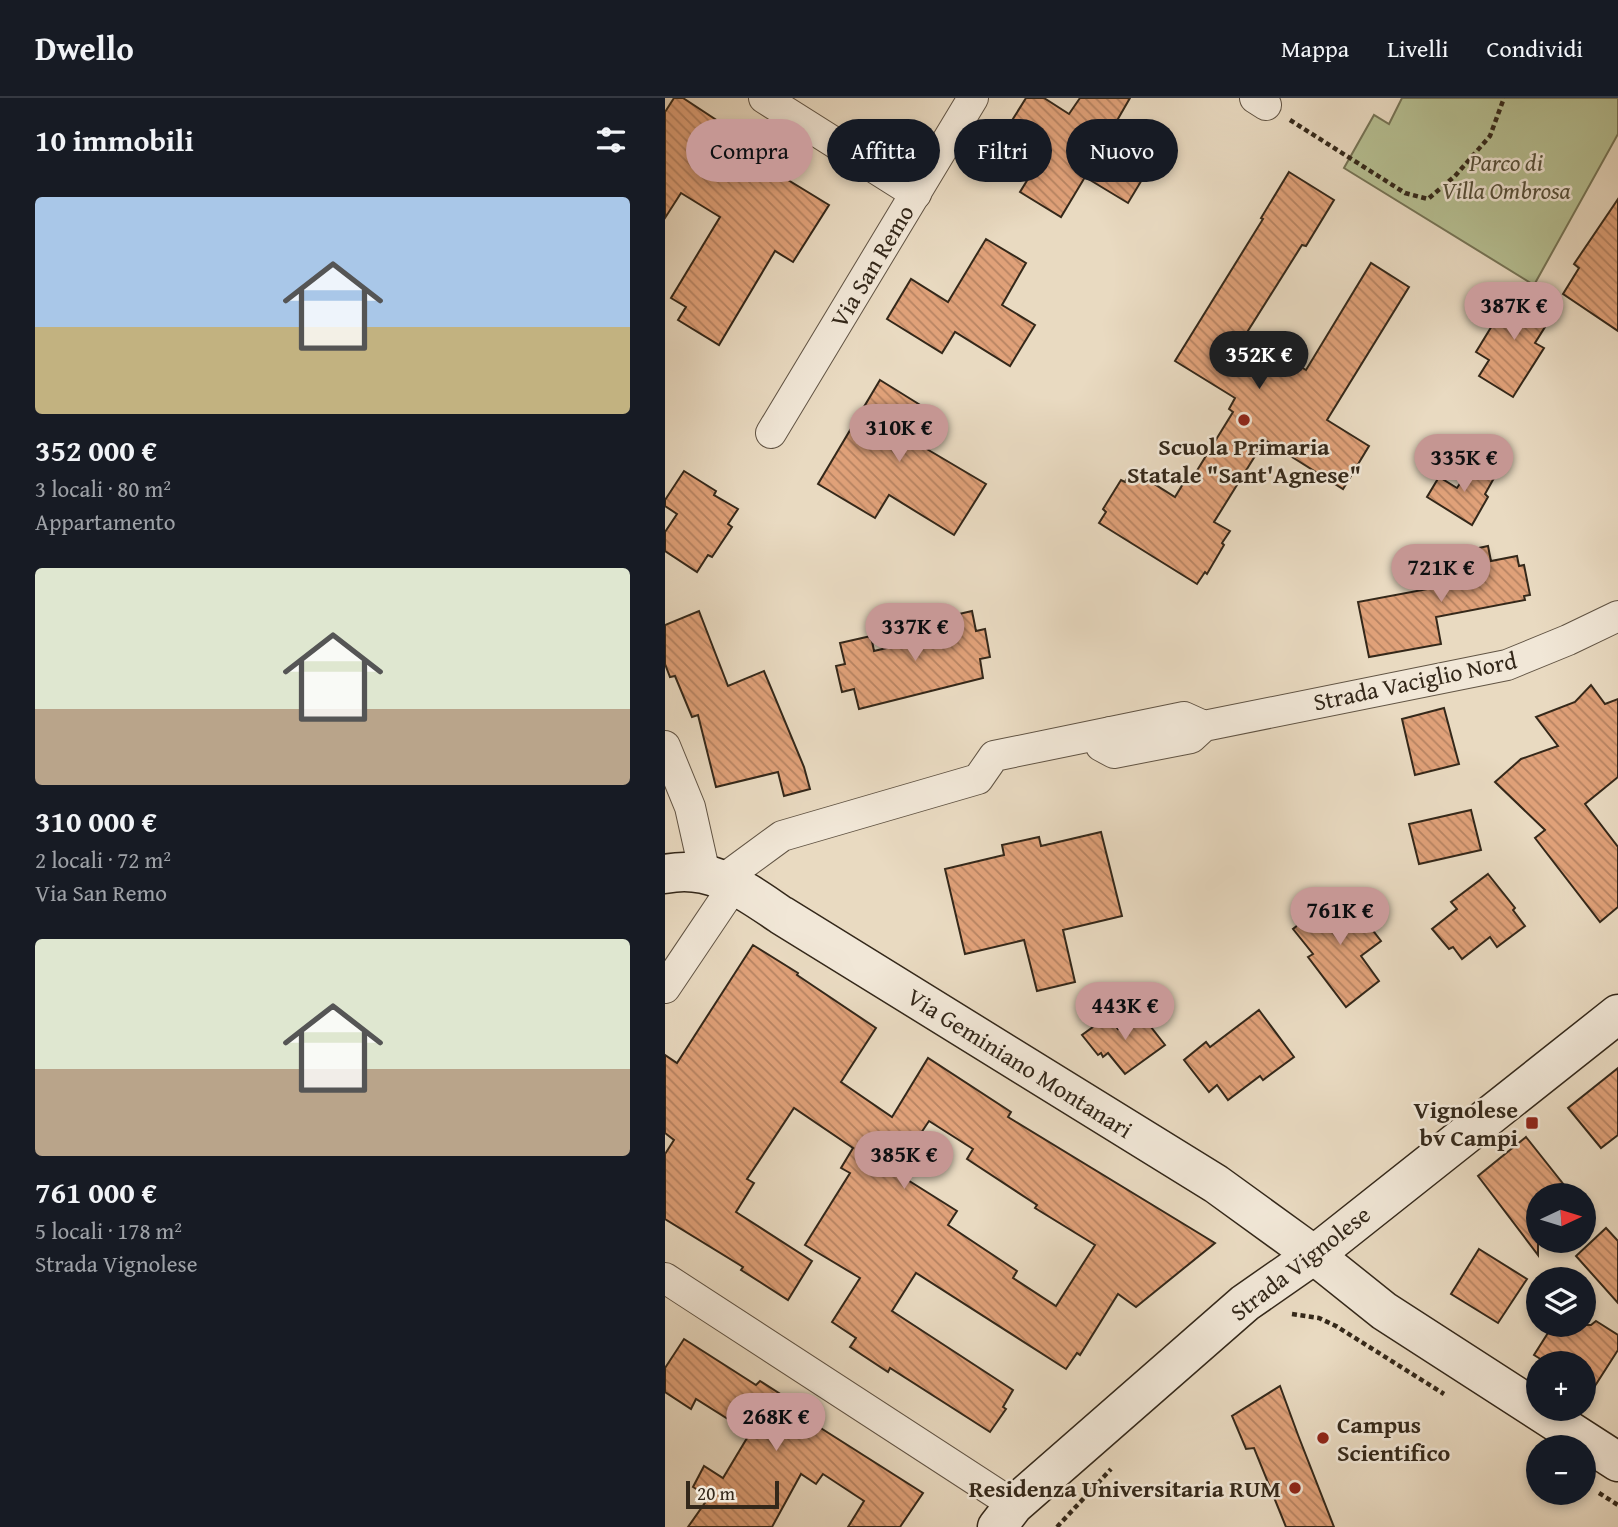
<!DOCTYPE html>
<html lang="it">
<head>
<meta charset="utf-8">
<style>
  body { margin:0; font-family:"Gentium Book Plus",serif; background:#242831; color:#f1f3f6; height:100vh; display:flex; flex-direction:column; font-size:26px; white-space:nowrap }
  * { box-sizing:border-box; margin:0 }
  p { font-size:23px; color:#9ea1a6 }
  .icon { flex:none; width:38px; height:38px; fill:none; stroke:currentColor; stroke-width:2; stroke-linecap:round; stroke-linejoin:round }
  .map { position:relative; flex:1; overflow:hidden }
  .drawer { display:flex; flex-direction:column; background:#171b24; width:665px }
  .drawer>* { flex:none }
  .banner { position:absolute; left:21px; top:21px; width:665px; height:63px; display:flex; gap:14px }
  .needle { width:46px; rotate:86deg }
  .tools { position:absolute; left:861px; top:1085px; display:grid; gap:14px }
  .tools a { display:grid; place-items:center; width:70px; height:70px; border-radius:50%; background:#171b24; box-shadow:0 4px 10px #0003; font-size:35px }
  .scale { position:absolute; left:21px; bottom:18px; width:93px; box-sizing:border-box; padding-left:7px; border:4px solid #34281a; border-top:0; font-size:19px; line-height:24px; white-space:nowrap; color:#34281a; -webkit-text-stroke:5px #f1e7d7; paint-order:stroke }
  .price { position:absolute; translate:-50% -60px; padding:0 16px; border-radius:24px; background:#c59692; color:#111; font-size:23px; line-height:46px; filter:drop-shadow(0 2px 4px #0008) }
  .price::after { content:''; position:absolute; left:50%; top:42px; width:21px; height:16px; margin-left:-10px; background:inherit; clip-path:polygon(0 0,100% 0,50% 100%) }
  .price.on { background:#222; color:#fff }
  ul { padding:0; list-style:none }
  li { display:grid; align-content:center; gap:14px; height:371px; padding:0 35px }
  li span { display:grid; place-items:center; height:217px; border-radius:7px; color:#555 }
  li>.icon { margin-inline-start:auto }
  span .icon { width:126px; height:126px; fill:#fffc; stroke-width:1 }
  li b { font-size:30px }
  h2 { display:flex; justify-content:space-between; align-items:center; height:84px; padding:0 35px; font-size:30px }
  .pill { padding:0 24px; border-radius:32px; background:#171b24; box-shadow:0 4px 10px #0003; font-size:24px; line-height:63px }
  .pill.on { background:#c59692; color:#111 }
  header { display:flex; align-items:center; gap:42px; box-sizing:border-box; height:98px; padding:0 35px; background:#171b24; border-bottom:2px solid #363941 }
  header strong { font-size:33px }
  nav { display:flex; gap:38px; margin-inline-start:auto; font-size:24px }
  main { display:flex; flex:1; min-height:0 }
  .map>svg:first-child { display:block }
  .park { fill:#b6c093; stroke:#757456; stroke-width:2 }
  .building { fill:url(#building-back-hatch); stroke:#34281a; stroke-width:2; fill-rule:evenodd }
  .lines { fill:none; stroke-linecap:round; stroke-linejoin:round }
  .street-casing { stroke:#615444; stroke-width:32 }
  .secondary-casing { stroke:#34281a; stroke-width:41 }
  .path { stroke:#34281a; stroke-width:4.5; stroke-dasharray:5 3.5; stroke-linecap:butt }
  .street { stroke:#f1e7d7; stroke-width:30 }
  .secondary { stroke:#f1e7d7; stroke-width:38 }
  .poi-dot { fill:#8f2418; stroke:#f1e7d7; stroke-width:2.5 }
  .labels { text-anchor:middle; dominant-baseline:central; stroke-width:5; stroke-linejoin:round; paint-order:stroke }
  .park-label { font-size:24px; font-style:italic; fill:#544e38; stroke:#f1e7d7 }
  .street-label { font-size:24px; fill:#34281a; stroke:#f1e7d7 }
  .poi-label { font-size:24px; font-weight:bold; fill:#34281a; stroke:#f1e7d7; text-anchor:end }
</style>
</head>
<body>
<header>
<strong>Dwello</strong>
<nav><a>Mappa</a><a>Livelli</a><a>Condividi</a></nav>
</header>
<main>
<section class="drawer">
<h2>10 immobili<svg class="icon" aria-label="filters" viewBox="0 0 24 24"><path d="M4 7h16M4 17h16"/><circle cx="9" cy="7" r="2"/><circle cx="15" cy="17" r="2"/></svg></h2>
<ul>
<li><span style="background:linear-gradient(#a9c7e8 60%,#c2b280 0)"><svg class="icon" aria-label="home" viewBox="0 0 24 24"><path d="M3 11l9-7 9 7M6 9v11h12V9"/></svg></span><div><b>352 000 €</b><p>3 locali · 80 m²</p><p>Appartamento</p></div></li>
<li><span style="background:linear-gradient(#dfe7d0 65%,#b9a48a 0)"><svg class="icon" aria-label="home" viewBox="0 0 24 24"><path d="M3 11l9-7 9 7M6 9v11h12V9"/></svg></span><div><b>310 000 €</b><p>2 locali · 72 m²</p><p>Via San Remo</p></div></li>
<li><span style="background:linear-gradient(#dfe7d0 60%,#b9a48a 0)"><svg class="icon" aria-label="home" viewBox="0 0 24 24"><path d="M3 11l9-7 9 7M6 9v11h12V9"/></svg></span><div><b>761 000 €</b><p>5 locali · 178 m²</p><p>Strada Vignolese</p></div></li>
</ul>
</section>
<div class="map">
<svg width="953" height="1429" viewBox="0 0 953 1429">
  <defs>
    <pattern id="building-back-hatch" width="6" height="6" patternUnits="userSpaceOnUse" patternTransform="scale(1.75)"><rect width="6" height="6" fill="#e0a179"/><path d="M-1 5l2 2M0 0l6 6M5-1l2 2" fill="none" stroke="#b68362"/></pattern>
  </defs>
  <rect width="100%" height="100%" fill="#e9dac1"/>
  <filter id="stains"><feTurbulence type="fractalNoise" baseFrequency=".00286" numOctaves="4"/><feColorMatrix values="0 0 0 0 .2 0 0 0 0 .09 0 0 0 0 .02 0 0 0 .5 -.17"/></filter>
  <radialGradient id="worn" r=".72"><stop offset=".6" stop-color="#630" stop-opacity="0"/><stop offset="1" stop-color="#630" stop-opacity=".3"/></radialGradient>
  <polygon class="park" points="737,0 953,0 953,36 869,187 679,70 709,17 724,26"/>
  <g class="building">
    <polygon points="9,0 18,0 59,27 51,38 164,107 128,164 110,153 54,247 13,222 21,209 6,200 55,119 16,95 0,120 0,14"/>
    <polygon points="361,0 379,0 404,16 415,0 465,0 446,33 490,60 463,105 420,79 396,119 355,94 379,55 341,32"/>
    <polygon points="624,74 669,102 641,148 637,147 581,236 641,272 706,165 744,189 662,322 704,348 678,391 600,342 549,424 565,433 557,445 559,447 542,476 540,474 532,486 434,425 441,414 438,411 456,382 460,384 467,372 510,399 524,376 528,379 568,314 564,311 570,300 510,263 598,121 596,120"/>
    <polygon points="953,101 953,233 898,196 914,170 909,166"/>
    <polygon points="321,141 361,165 337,207 370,227 345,268 290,234 277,255 222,221 246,181 283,204"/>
    <polygon points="850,190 890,213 870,245 879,250 848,299 814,278 824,262 811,254"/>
    <polygon points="215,282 273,318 255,347 321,386 289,437 224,397 210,420 153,386"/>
    <polygon points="808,366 829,380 820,396 823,399 807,427 762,399 774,379 792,390"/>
    <polygon points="19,373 51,393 49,397 73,411 63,426 67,429 47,459 43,457 32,474 0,453 0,434 12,416 0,408 0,402"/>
    <polygon points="823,448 826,463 852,458 854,468 859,467 865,497 859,498 860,502 771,519 776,546 704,559 693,504 800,484 795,454"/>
    <polygon points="34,513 63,588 99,573 139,669 145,691 119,698 113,674 51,689 33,617 27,619 10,578 5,579 0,566 0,527"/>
    <polygon points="307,513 311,533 320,531 325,559 315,561 318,580 194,611 189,591 177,594 171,568 180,566 175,545 206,538 209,553 268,539 264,523"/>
    <polygon points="926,587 940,606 953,601 953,679 920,706 953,749 953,809 935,824 870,740 880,732 830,684 856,661 893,648 871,619 910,604"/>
    <polygon points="779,610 794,666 750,677 737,621"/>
    <polygon points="806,712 816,752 754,766 744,726"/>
    <polygon points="436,734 457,818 398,832 410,884 372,893 359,842 300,856 280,771 339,757 337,747 374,739 376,748"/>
    <polygon points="823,776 850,810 848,812 860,828 832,849 825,839 797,861 788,849 784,851 767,831 792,811 786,804"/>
    <polygon points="677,792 716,843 696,858 714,883 681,909 643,859 648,856 628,831"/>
    <path d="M88 847 133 875 132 877 211 930 176 984 227 1019 263 960 346 1014 343 1019 550 1145 471 1209 453 1196 415 1257 412 1255 401 1271 251 1175 227 1213 348 1292 338 1309 341 1311 325 1334 225 1270 223 1274 185 1249 191 1240 167 1224 195 1180 140 1147 185 1075 176 1070 188 1050 129 1010 82 1081 89 1085 71 1114 147 1163 123 1202 76 1172 78 1169 0 1121V1056L9 1042 0 1035V957L12 965ZM264 1023 308 1051 302 1061 372 1107 370 1110 430 1147 391 1208 348 1180 352 1173 283 1127 292 1113 230 1074Z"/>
    <polygon points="594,912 629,959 598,982 595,978 563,1002 552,987 544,994 519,962 541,944 545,949"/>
    <polygon points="475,915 500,947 460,976 443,955 438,959 436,955 433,957 417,937 443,918 453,931"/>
    <polygon points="953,970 953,1037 936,1050 903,1010"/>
    <polygon points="861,1039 907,1097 873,1097 873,1157 813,1078"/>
    <polygon points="941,1130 953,1143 953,1205 911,1158"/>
    <polygon points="814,1151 862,1181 833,1225 786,1196"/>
    <polygon points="931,1223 953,1237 953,1252 919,1305 919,1265 882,1265 869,1257 888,1227 926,1227"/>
    <polygon points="19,1241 91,1287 95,1283 117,1297 114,1302 121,1308 258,1395 235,1429 183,1429 199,1403 158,1376 151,1386 136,1376 107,1429 23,1429 44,1399 28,1389 39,1368 58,1380 85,1335 31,1301 26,1311 0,1294 0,1270"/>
    <polygon points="615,1288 633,1337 669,1429 621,1429 589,1350 581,1351 567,1318"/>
  </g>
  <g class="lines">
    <g class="street-casing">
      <g id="street">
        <polyline points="99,0 251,96"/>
        <polyline points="590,0 601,7"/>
        <polyline points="106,335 308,0"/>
        <polyline points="539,628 519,619 446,634 436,648 449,655 526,640 539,628 842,567 903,542 953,518"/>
        <polyline points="0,648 25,709 40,776"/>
        <polyline points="57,782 117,738 313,681 329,658 446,634"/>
        <polyline points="0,890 70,786"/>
        <polyline points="0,1180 349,1407"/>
      </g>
    </g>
    <g class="secondary-casing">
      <g id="secondary">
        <path d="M0 776C46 766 80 793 116 817L551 1086 649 1157 719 1213 953 1364"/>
        <polyline points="332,1429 349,1407 580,1205 649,1157 953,916"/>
      </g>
    </g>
    <g class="path">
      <polyline points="625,22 740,95 763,101 790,78 825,38 839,0"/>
      <polyline points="627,1216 654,1220 671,1228 779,1296"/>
      <polyline points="934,1395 953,1407"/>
      <polyline points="392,1429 446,1371"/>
    </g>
    <use href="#street" class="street"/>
    <use href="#secondary" class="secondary"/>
  </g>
  <g class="poi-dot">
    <circle cx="579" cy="322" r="7"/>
    <rect x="860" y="1018" width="14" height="14" rx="3.5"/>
    <circle cx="658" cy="1340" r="7"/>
    <circle cx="630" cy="1390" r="7"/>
  </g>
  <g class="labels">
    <g class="park-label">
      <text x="841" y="64">Parco di<tspan x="841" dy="28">Villa Ombrosa</tspan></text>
    </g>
    <g class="street-label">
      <text transform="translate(207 168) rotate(-59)">Via San Remo</text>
      <text transform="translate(750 583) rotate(-12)">Strada Vaciglio Nord</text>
      <text transform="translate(355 965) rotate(32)">Via Geminiano Montanari</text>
      <text transform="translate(635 1165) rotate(-38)">Strada Vignolese</text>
    </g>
    <g class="poi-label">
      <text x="579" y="348" text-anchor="middle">Scuola Primaria<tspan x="579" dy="28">Statale "Sant'Agnese"</tspan></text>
      <text x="853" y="1011">Vignolese<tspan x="853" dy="28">bv Campi</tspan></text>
      <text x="672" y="1326" text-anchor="start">Campus<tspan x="672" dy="28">Scientifico</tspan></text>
      <text x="616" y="1390">Residenza Universitaria RUM</text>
    </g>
  </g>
  <rect width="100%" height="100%" filter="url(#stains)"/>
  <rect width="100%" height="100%" fill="url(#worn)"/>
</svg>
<div class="tools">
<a><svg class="needle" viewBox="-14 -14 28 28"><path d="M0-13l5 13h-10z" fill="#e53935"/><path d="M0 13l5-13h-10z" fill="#9ea1a6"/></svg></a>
<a><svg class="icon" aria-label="layers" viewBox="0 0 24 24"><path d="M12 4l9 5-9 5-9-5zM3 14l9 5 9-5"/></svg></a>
<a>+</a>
<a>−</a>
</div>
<div class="scale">20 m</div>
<b class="price" style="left:849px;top:244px">387K €</b>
<b class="price on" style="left:594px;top:293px">352K €</b>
<b class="price" style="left:234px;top:366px">310K €</b>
<b class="price" style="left:799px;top:396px">335K €</b>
<b class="price" style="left:776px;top:506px">721K €</b>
<b class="price" style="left:250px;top:565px">337K €</b>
<b class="price" style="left:675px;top:849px">761K €</b>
<b class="price" style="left:460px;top:944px">443K €</b>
<b class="price" style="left:239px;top:1093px">385K €</b>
<b class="price" style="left:111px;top:1355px">268K €</b>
<div class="banner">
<a class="pill on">Compra</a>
<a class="pill">Affitta</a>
<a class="pill">Filtri</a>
<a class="pill">Nuovo</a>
</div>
</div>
</main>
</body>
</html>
